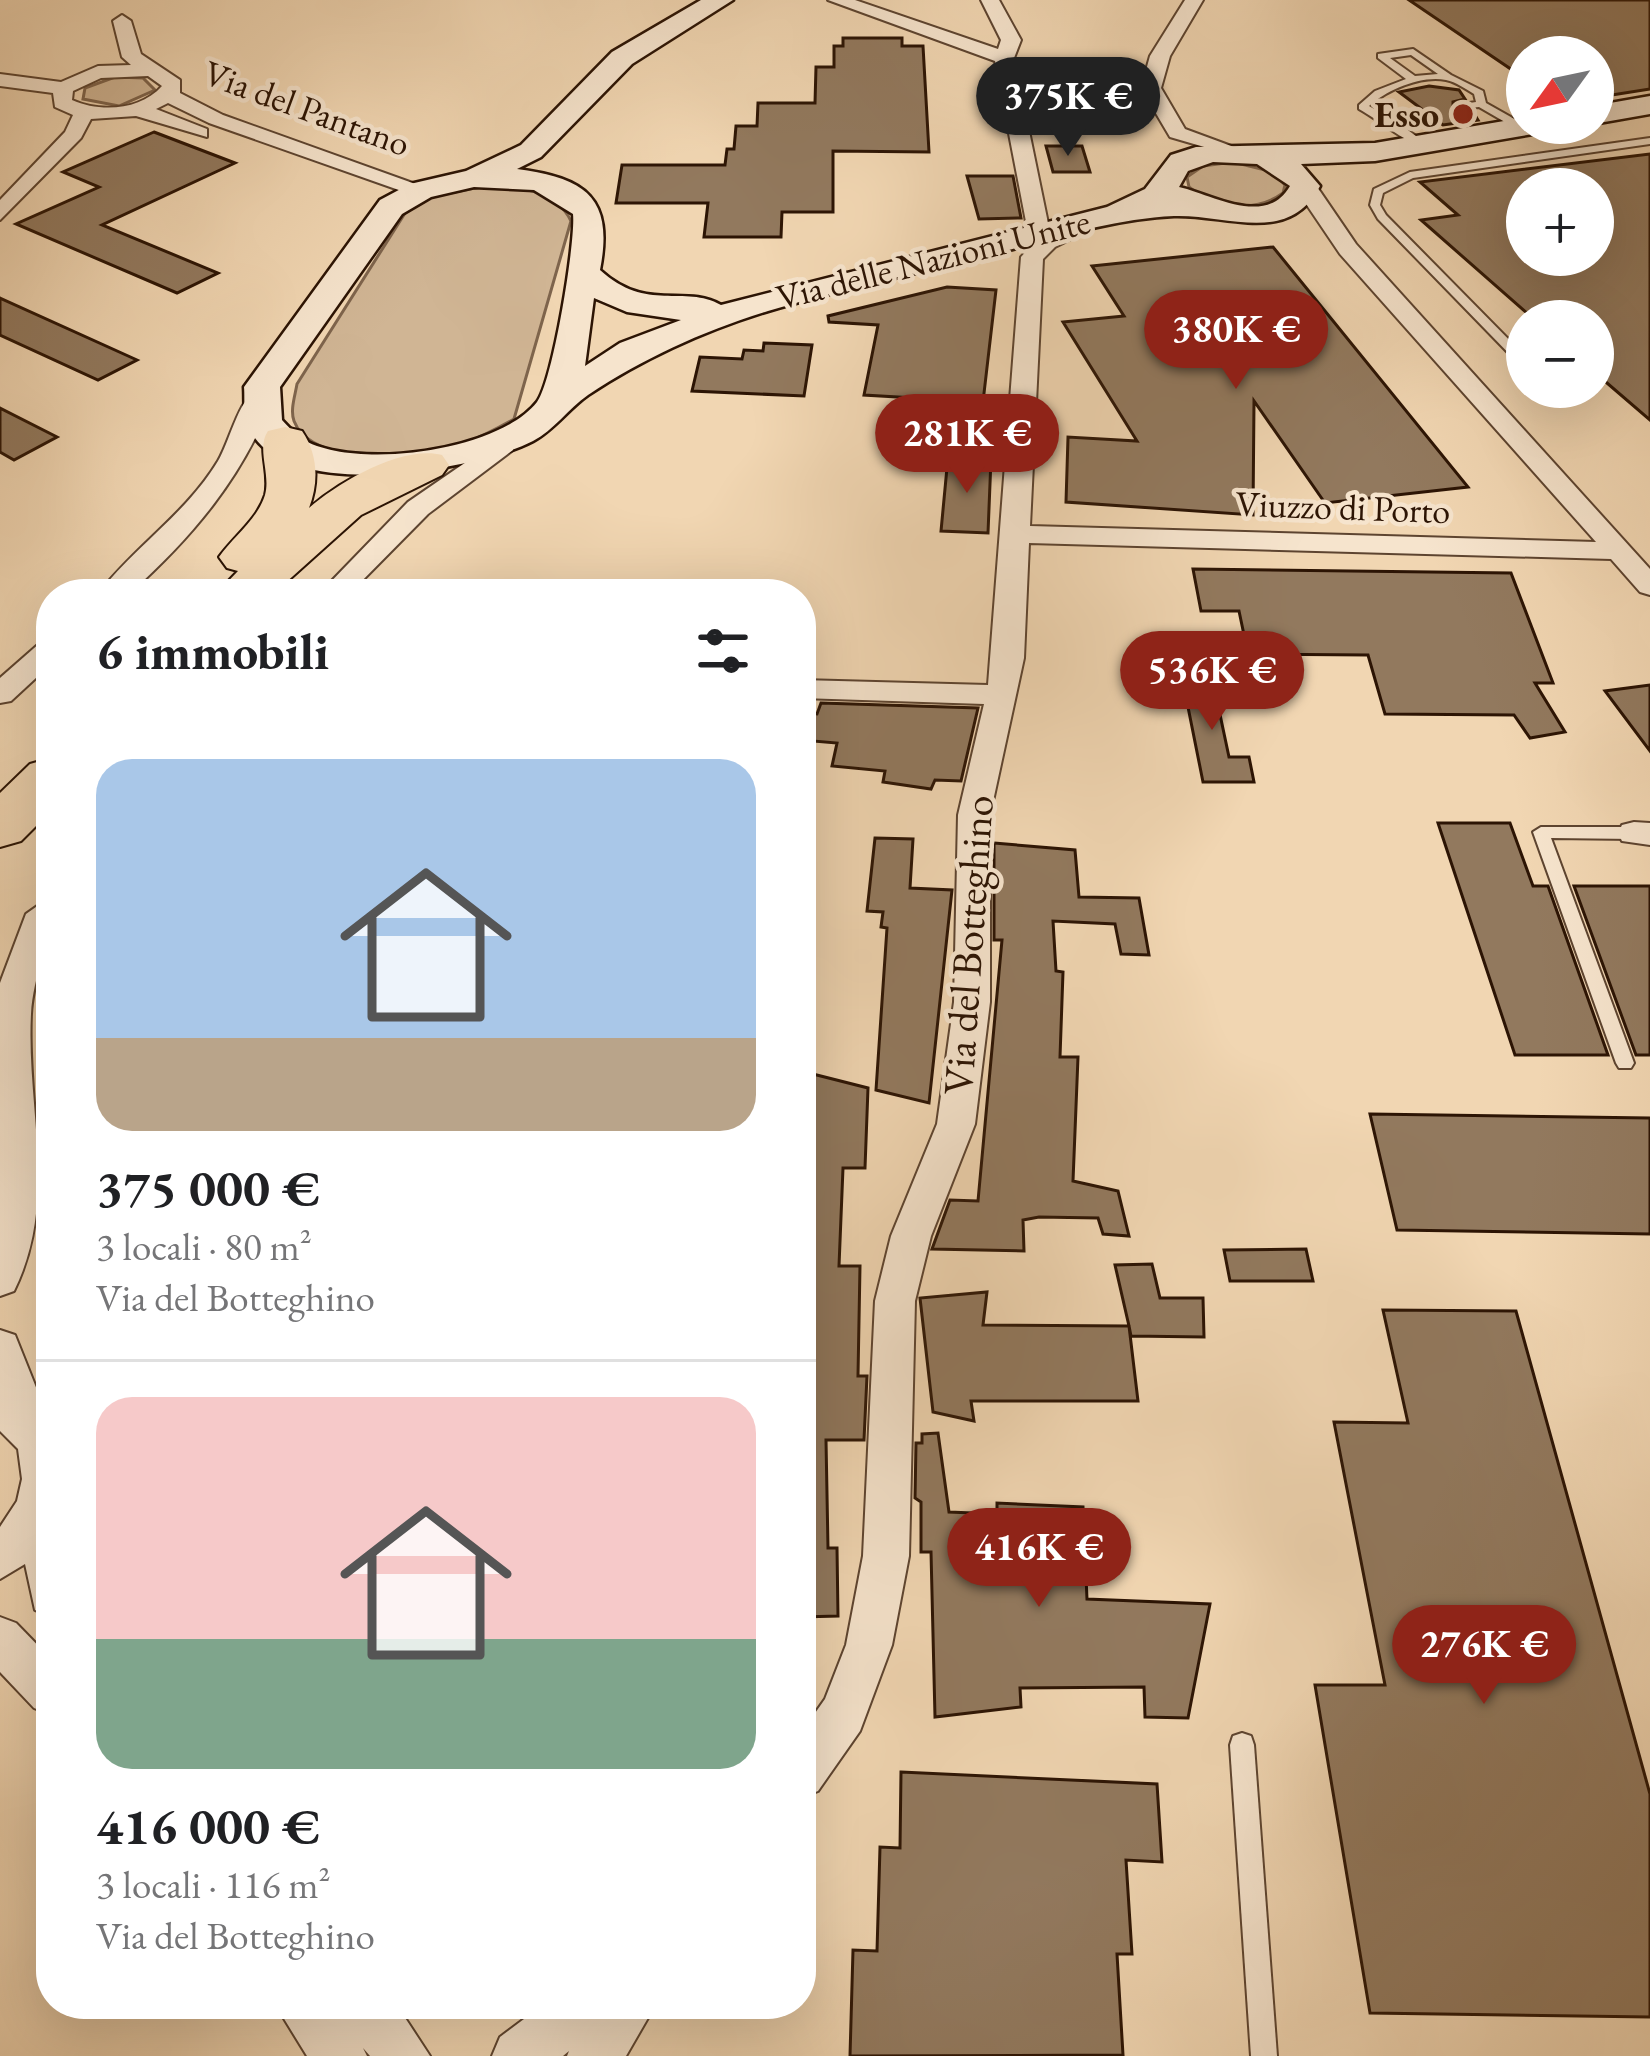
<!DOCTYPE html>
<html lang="it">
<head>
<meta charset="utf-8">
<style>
  body { margin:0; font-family:"EB Garamond",serif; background:#f6f6f6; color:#202124; height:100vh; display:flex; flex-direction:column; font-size:45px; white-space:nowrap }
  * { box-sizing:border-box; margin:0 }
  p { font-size:39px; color:#757577 }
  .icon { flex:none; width:66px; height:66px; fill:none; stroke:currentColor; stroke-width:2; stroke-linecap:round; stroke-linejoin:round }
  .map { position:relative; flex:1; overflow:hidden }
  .side { position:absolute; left:36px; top:579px; width:780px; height:1440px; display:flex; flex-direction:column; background:#fff; border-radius:48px; box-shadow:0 12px 48px #0002 }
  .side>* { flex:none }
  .needle { width:78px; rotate:237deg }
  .tools { position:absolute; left:1506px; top:36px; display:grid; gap:24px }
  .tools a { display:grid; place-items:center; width:108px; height:108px; border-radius:50%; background:#fff; box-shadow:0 12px 48px #0002; font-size:60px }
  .price { position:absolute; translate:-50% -102px; padding:0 27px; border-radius:42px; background:#8f2418; color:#fff; font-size:39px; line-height:78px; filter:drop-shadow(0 3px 6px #0008) }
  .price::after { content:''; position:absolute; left:50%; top:72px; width:36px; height:27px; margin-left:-18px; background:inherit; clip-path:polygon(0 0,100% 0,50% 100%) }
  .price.on { background:#222; color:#fff }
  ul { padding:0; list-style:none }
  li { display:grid; align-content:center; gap:24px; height:636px; padding:0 60px }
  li+li { border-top:3px solid #e0e0e0 }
  li span { display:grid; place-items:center; height:372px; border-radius:36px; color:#555 }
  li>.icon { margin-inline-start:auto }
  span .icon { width:216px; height:216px; fill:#fffc; stroke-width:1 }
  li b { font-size:51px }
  h2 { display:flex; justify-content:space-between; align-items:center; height:144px; padding:0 60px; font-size:51px }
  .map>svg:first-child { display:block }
  .green { fill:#d0b594; stroke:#7e644c; stroke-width:3 }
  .building { fill:#92795e; stroke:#2c1404; stroke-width:3; fill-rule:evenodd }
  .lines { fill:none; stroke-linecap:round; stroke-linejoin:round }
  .lane-casing { stroke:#5d4430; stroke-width:4 }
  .street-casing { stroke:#5d4430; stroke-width:4 }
  .secondary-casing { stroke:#2c1404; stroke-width:5 }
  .highway-casing { stroke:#2c1404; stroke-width:4 }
  .lane { fill:#f6e4cd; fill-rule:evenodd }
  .street { fill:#f6e4cd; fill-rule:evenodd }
  .secondary { fill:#f6e4cd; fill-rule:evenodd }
  .highway { fill:#f1d6b2; fill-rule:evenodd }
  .poi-dot { fill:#8f2418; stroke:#f6e4cd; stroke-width:4.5 }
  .labels { text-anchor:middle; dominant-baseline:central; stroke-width:9; stroke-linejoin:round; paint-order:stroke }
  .far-street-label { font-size:36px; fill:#2c1404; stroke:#f6e4cd }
  .far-poi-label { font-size:36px; font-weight:bold; fill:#2c1404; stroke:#f6e4cd; text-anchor:end }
  .street-label { font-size:42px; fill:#2c1404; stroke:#f6e4cd }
</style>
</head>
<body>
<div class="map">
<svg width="1650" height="2056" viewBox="0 0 1650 2056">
  <rect width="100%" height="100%" fill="#f1d6b2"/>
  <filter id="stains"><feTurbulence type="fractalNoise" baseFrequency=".00167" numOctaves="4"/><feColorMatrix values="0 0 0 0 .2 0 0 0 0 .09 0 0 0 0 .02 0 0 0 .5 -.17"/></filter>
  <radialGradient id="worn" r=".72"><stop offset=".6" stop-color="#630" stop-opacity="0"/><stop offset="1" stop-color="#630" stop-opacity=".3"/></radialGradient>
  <g class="green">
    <polygon points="115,77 143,78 155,90 119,106 83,99 85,88"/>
    <path d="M1233 162 1273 172 1285 185 1283 193C1256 213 1214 208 1189 187L1187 177 1203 166Z"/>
    <path d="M485 186C517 187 555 188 571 221L514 419C486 435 457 449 426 455 392 462 309 460 294 421 290 410 295 396 297 384L407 210 430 197Z"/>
  </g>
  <g class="building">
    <polygon points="1409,0 1650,0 1650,89 1593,98 1593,57 1527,57 1527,80"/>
    <polygon points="843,38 902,38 902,46 923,46 929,152 833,151 833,212 782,212 781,237 704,237 708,203 616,203 622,165 725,165 727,149 734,149 736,126 757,126 758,103 815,103 816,67 834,67 834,46 843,46"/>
    <polygon points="1429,86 1459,90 1465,99 1453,102 1453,112 1473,112 1478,120 1443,125 1399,92"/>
    <polygon points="154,132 235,163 102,225 218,273 177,293 16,224 99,187 63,172"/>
    <polygon points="1046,146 1082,146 1090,172 1053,172"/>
    <path d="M1650 154V420L1593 371V321H1536L1421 220 1458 215 1420 182ZM1527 189H1593V255H1527Z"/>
    <polygon points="967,176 1013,176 1021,218 979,219"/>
    <polygon points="1273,247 1468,487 1325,503 1254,401 1253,515 1066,502 1068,437 1137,441 1063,322 1124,316 1092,266"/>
    <polygon points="947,287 996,290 983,402 864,395 878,325 829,322 828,316"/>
    <polygon points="0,298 137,360 98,380 0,335"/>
    <polygon points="764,343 812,345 804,396 692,391 700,357 742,359 744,350 763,351"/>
    <polygon points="0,408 57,437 14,460 0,452"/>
    <polygon points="948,457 991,459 988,533 941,531"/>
    <polygon points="1193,569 1511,573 1553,683 1535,683 1565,732 1530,738 1514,715 1385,714 1368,655 1248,654 1239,611 1201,611"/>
    <polygon points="1181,672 1211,672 1229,757 1249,757 1254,782 1203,782"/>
    <polygon points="1650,685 1650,751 1605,691"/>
    <polygon points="821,703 978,708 961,781 935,780 931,789 883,782 885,771 832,766 837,743 801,740 808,713 817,714"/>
    <polygon points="1438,823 1510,823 1533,886 1548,886 1608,1055 1515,1055"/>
    <polygon points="875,838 913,839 910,888 952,890 929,1103 876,1090 887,928 881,927 883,912 867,911"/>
    <polygon points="994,843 1075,850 1079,897 1139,898 1149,955 1121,954 1115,924 1053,921 1056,971 1063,972 1060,1057 1078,1057 1073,1181 1118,1191 1129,1236 1103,1234 1098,1218 1039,1217 1023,1220 1024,1251 932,1249 950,1200 978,1201 1002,940 994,940"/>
    <polygon points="1574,886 1650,886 1650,1055 1636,1055"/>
    <polygon points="801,1071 868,1088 865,1168 843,1168 839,1266 860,1266 858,1376 867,1376 864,1440 826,1440 828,1548 837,1548 838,1616 801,1617 801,1377 806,1377 811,1263 801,1263"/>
    <polygon points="1370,1114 1650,1118 1650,1234 1397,1230"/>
    <polygon points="1306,1249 1313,1281 1230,1281 1224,1250"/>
    <polygon points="1152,1264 1160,1298 1203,1298 1204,1337 1131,1336 1129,1326 1138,1401 971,1401 974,1421 933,1412 920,1298 987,1292 983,1325 1129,1326 1115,1265"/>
    <polygon points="1383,1310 1516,1311 1650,1794 1650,2017 1370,2013 1315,1685 1385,1685 1334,1422 1408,1423"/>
    <polygon points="938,1433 949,1512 997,1514 997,1503 1083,1507 1087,1599 1210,1604 1188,1718 1145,1717 1144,1687 1020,1688 1021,1707 935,1717 931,1552 921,1552 921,1502 915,1498 916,1443 922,1443 922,1434"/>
    <polygon points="901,1772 1157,1784 1162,1862 1126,1860 1132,1954 1117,1954 1123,2055 850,2056 853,1950 877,1951 880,1847 900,1848"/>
  </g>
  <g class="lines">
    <g class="lane-casing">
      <g id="lane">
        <path d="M1413 49 1451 75 1483 91 1486 103 1525 125V129H1517L1479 107 1456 109V105L1476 102 1474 94C1466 89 1456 82 1446 80 1421 75 1387 90 1369 106L1390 118 1422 112V116L1397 122 1424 142V146C1405 143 1379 120 1359 109V105L1375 91 1406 79 1378 58V54ZM1411 55 1438 74 1415 76 1390 58Z"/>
        <polygon points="1650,138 1650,144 1413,178 1383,193 1380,205 1386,215 1527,358 1527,369 1523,368 1378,219 1370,205 1374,189 1410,172"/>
        <polygon points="1542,387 1555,387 1558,391 1552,395"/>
        <polygon points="1541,827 1634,827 1642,833 1634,839 1551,838 1634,1063 1631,1068 1619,1068 1616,1063 1533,832"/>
        <polygon points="1242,1733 1251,1736 1254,1745 1277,2056 1251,2056 1230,1745 1233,1736"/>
      </g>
    </g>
    <g class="street-casing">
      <g id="street">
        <polygon points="828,0 855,0 998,49 1001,40 981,0 999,0 1021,40 1014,58 1050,233 1098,213 1109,220 1055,247 1043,259 1030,526 1596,542 1340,254 1294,186 1305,180 1313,181 1356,244 1650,569 1650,595 1640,592 1611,559 1029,543 1024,658 990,815 990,1002 975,1124 931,1236 915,1301 909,1556 892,1645 860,1731 818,1791 801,1798 801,1733 825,1699 846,1645 863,1556 875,1301 891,1236 937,1124 954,1002 958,815 984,704 801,698 801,680 988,685 1021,257 1038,238 1028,232 995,61"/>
        <polygon points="1185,0 1203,0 1170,56 1161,88 1185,129 1242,150 1242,158 1170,137 1141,88 1150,56"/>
        <path d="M122 15 131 21 141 54 180 80V93L223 115 432 190 413 195 209 123 168 103 156 109 207 129V137L136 116 91 119 81 138 0 220V200L65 132 73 115 55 107 53 93 0 86V74L61 82 98 66 131 65 122 57 113 21ZM148 76 162 86C141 110 101 113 72 100L73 91 101 78Z"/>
        <path d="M260 389 273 397C243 478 192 537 129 594H98C135 546 186 514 218 461 230 442 239 395 260 389Z"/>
        <polygon points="504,436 513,438 513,450 428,514 349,594 319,594 408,502"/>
        <polygon points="51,639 51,664 11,701 0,703 0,678 41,642"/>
        <polygon points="1634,822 1650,823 1650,845 1622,841 1618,833 1622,825"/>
        <path d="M43 902 51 904C51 943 33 975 31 1014 26 1108 59 1200 14 1291L0 1296V983L26 914Z"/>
        <polygon points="0,1330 15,1335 51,1425 51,1617 35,1610 25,1564 0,1579 0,1527 17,1501 22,1479 18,1449 0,1431"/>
        <polygon points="0,1617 16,1623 51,1659 51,1715 34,1708 0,1672"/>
        <polygon points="275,2004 334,2004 340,2012 337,2004 396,2004 430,2056 370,2056 363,2048 367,2056 307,2056"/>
        <polygon points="544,2004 656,2004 626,2056 567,2056 569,2051 563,2056 492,2056 500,2037"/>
      </g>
    </g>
    <g class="secondary-casing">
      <g id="secondary">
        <path d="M701 0H733L632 64 541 157 517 169C586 178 614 198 600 270 647 313 684 284 721 305L1107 207 1145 189 1171 155 1196 147 1375 143 1527 117V123H1559L1545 132 1375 161 1301 164 1320 186C1289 246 1227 214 1174 216 1108 219 1042 242 979 258 909 275 837 290 768 311 703 331 644 358 588 395 568 409 554 430 533 441 475 471 276 506 247 423 243 413 245 398 244 387L380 200 410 184 466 171 521 145 612 52ZM1213 162 1257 164 1290 186C1266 228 1211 194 1179 187L1188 171ZM474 187 534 190 573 214C576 240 553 382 537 402 499 451 355 471 302 439 295 435 288 426 282 420L280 387 402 214 431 197ZM594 298 627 312 681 320 620 343 585 366Z"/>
        <polygon points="1650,96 1650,114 1593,124 1590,123 1593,106"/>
      </g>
    </g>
    <g class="highway-casing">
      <g id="highway">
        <path d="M285 427 302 431C318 454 319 482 309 508 339 482 402 445 442 455L449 465 442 475 361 515 273 594H216L238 571 227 568 219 557C234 536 257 520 265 495 271 474 256 448 268 431Z"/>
        <polygon points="51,758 51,811 21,841 0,847 0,793 30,764"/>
      </g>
    </g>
    <use href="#lane" class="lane"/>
    <use href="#street" class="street"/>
    <use href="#secondary" class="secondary"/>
    <use href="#highway" class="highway"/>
  </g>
  <circle class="poi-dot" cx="1463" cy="114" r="12"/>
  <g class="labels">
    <g class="far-street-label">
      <text transform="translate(307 108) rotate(20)">Via del Pantano</text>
      <text transform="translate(933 259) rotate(-14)">Via delle Nazioni Unite</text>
      <text transform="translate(1343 507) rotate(2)">Viuzzo di Porto</text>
    </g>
    <g class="far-poi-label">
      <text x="1439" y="114">Esso</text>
    </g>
    <g class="street-label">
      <text transform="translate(968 945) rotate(-86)">Via del Botteghino</text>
    </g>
  </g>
  <rect width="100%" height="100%" filter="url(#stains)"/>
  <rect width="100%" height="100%" fill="url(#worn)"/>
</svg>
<div class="tools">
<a><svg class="needle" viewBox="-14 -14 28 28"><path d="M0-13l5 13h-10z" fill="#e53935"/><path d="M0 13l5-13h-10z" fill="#757577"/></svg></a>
<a>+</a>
<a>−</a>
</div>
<b class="price on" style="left:1068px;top:159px">375K €</b>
<b class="price" style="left:1236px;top:392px">380K €</b>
<b class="price" style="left:967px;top:496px">281K €</b>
<b class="price" style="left:1212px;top:733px">536K €</b>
<b class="price" style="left:1039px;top:1610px">416K €</b>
<b class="price" style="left:1484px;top:1707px">276K €</b>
<section class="side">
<h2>6 immobili<svg class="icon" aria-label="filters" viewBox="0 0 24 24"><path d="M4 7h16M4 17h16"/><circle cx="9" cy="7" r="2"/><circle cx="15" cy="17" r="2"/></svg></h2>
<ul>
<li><span style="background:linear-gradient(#a9c7e8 75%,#b9a48a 0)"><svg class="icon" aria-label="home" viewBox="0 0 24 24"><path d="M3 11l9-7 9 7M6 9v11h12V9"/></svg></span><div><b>375 000 €</b><p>3 locali · 80 m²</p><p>Via del Botteghino</p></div></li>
<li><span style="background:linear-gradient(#f6c9c9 65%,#7fa58c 0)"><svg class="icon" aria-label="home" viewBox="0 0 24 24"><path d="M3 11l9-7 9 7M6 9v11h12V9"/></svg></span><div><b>416 000 €</b><p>3 locali · 116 m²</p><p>Via del Botteghino</p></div></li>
</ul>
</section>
</div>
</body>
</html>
